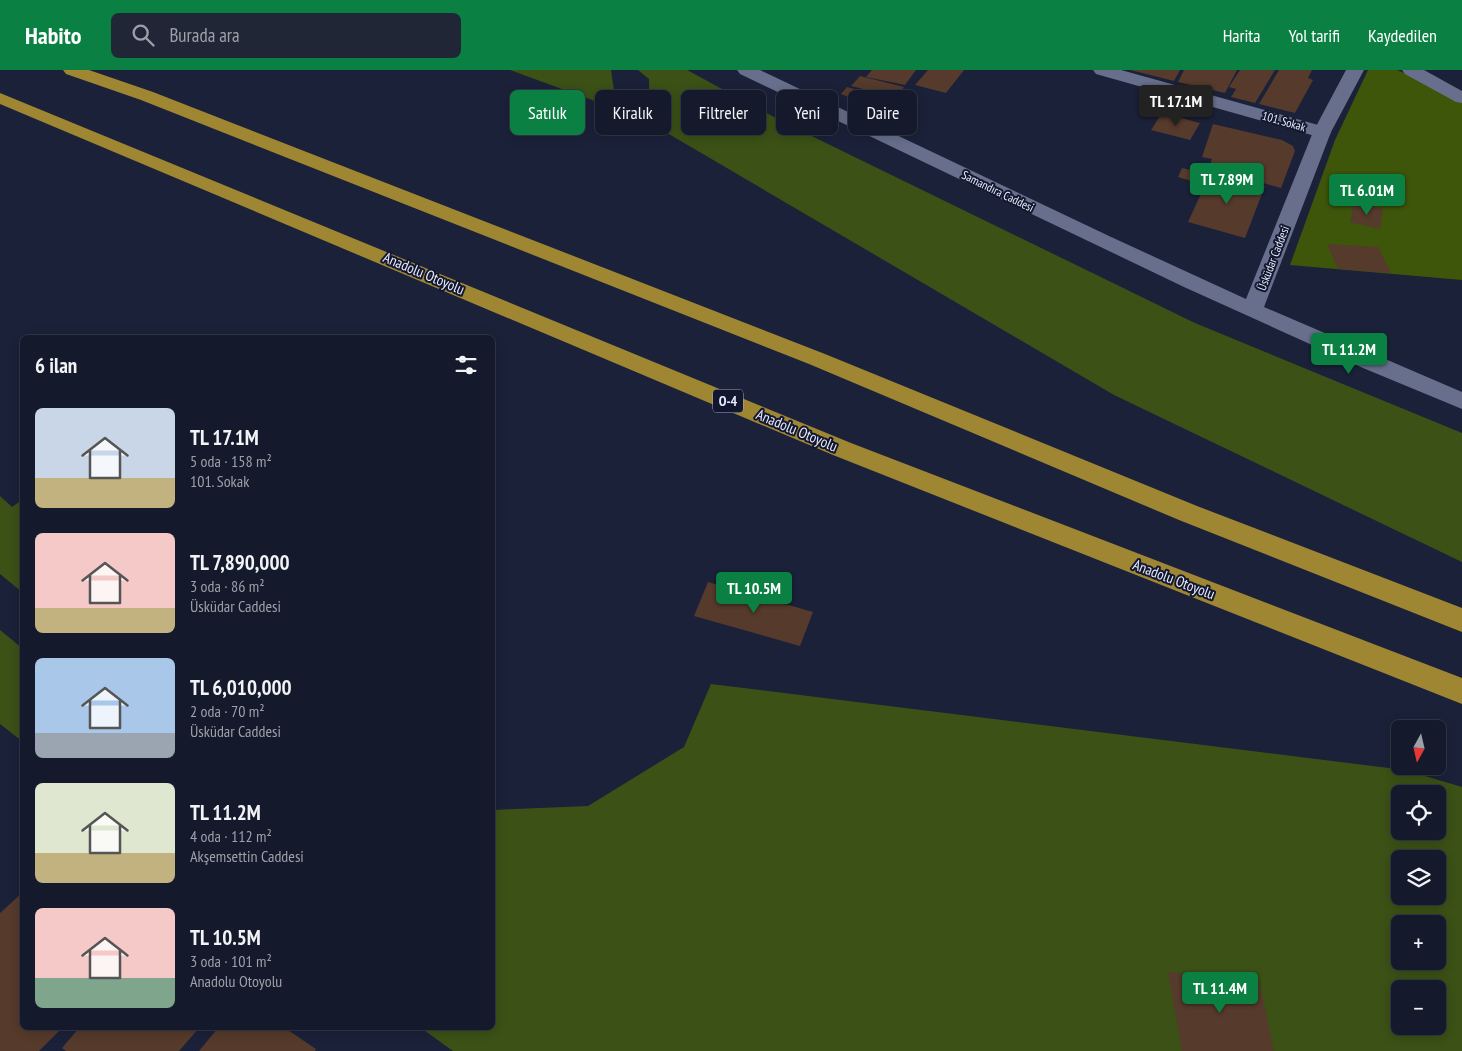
<!DOCTYPE html>
<html lang="tr">
<head>
<meta charset="utf-8">
<style>
  body { margin:0; font-family:"PT Sans Narrow",sans-serif; background:#212637; color:#f1f3f6; height:100vh; display:flex; flex-direction:column; font-size:19px; white-space:nowrap }
  * { box-sizing:border-box; margin:0 }
  p { font-size:16px; color:#9da0a9 }
  .icon { flex:none; width:28px; height:28px; fill:none; stroke:currentColor; stroke-width:2; stroke-linecap:round; stroke-linejoin:round }
  .map { position:relative; flex:1; overflow:hidden }
  .side { position:absolute; left:20px; top:265px; width:475px; height:695px; display:flex; flex-direction:column; background:#14192b; border-radius:8px; box-shadow:0 2px 12px #0003,0 0 0 1px #333847 }
  .side>* { flex:none }
  .top-card { position:absolute; left:510px; top:20px; width:475px; height:45px; display:flex; gap:10px }
  .needle { width:32px; rotate:188deg }
  .buttons { position:absolute; left:1391px; top:650px; display:grid; gap:10px }
  .buttons a { display:grid; place-items:center; width:55px; height:55px; border-radius:8px; background:#14192b; box-shadow:0 2px 12px #0003,0 0 0 1px #333847; font-size:25px }
  .price { position:absolute; translate:-50% -42px; padding:0 11px; border-radius:5px; background:#0b8043; color:#fff; font-size:16px; line-height:32px; filter:drop-shadow(0 1px 2px #0008) }
  .price::after { content:''; position:absolute; left:50%; top:30px; width:15px; height:11px; margin-left:-8px; background:inherit; clip-path:polygon(0 0,100% 0,50% 100%) }
  .price.selected { background:#222; color:#fff }
  ul { padding:0; list-style:none }
  li { display:flex; align-items:center; gap:15px; height:125px; padding:0 15px }
  li span { display:grid; place-items:center; flex:none; width:140px; height:100px; border-radius:8px; color:#555 }
  li>.icon { margin-inline-start:auto }
  span .icon { width:60px; height:60px; fill:#fffc; stroke-width:1 }
  li b { font-size:21px }
  h2 { display:flex; justify-content:space-between; align-items:center; height:60px; padding:0 15px; font-size:21px }
  .tag { padding:0 18px; border-radius:8px; background:#14192b; box-shadow:0 2px 12px #0003,0 0 0 1px #333847; font-size:18px; line-height:45px }
  .tag.selected { background:#0b8043; color:#fff }
  header { display:flex; align-items:center; gap:30px; box-sizing:border-box; height:70px; padding:0 25px; background:#0b8043; color:#fff }
  header strong { font-size:24px }
  nav { display:flex; gap:28px; margin-inline-start:auto; font-size:18px }
  .search { width:350px; height:45px; background:#212637; display:flex; align-items:center; gap:12px; box-sizing:border-box; padding:0 18px; border-radius:8px; color:#9da0a9; font-size:19px }
  .map>svg:first-child { display:block }
  .green { fill:#3b5116; fill-rule:evenodd }
  .forest { fill:#3d560a }
  .building { fill:#563a2b }
  .lines { fill:none; stroke-linecap:round; stroke-linejoin:round }
  .street { fill:#676f8c; fill-rule:evenodd }
  .secondary { fill:#676f8c; fill-rule:evenodd }
  .highway { fill:#9e8633; fill-rule:evenodd }
  .labels { text-anchor:middle; dominant-baseline:central; stroke-width:4; stroke-linejoin:round; paint-order:stroke }
  .far-street-label { font-size:12px; fill:#e7ecfd; stroke:#12172f }
  .shield { fill:#12172f; stroke:#a7acbf; stroke-width:1 }
  .shield-label { font-size:14px; font-weight:bold; fill:#e7ecfd }
  .street-label { font-size:15px; fill:#e7ecfd; stroke:#12172f }
</style>
</head>
<body>
<header>
<strong>Habito</strong>
<div class="search"><svg class="icon" aria-label="search" viewBox="0 0 24 24"><circle cx="10" cy="10" r="6"/><path d="M15 15l6 6"/></svg>Burada ara</div>
<nav><a>Harita</a><a>Yol tarifi</a><a>Kaydedilen</a></nav>
</header>
<div class="map">
<svg width="1462" height="981" viewBox="0 0 1462 981">
  <rect width="100%" height="100%" fill="#1b2139"/>
  <g class="green">
    <polygon points="510,0 611,0 615,28 611,37"/>
    <polygon points="638,0 687,0 785,53 1195,253 1462,363 1462,492 1114,325 650,53 649,9"/>
    <polygon points="0,426 12,437 22,430 22,522 0,504"/>
    <polygon points="0,560 22,578 22,671 0,654"/>
    <path d="M711 614 1405 700 1462 717V981H453L421 958H492L493 740 588 736 684 677ZM1400 724H1438V761H1400ZM1400 789H1438V826H1400ZM1400 854H1438V891H1400ZM1400 919H1438V956H1400Z"/>
  </g>
  <polygon class="forest" points="1368,0 1397,0 1441,18 1462,31 1462,210 1290,195 1335,70"/>
  <g class="building">
    <polygon points="872,0 916,0 905,15 866,7"/>
    <polygon points="928,0 964,0 946,23 915,15"/>
    <polygon points="1130,0 1180,0 1174,11"/>
    <polygon points="1184,0 1237,0 1225,23 1178,12"/>
    <polygon points="1240,0 1275,0 1255,33 1231,27 1236,19 1229,17"/>
    <polygon points="1279,0 1312,0 1308,8 1313,10 1295,43 1259,34"/>
    <polygon points="860,6 904,17 896,27 851,16"/>
    <polygon points="847,17 890,29 880,40 841,24"/>
    <polygon points="1162,43 1200,53 1190,70 1151,60"/>
    <polygon points="1213,54 1282,70 1293,76 1295,81 1281,118 1209,98 1212,89 1202,87"/>
    <polygon points="1182,98 1203,103 1198,113 1178,107"/>
    <polygon points="1211,102 1265,116 1245,168 1188,152"/>
    <polygon points="1354,132 1383,139 1380,159 1350,152"/>
    <polygon points="1327,174 1378,177 1391,203 1338,199"/>
    <polygon points="708,512 813,542 800,576 694,546"/>
    <polygon points="22,823 22,958 62,958 39,981 0,981 0,843"/>
    <polygon points="1168,902 1259,910 1274,981 1182,981"/>
    <polygon points="79,958 199,958 179,981 66,981 62,978"/>
    <polygon points="218,958 285,958 316,979 315,981 199,981"/>
  </g>
  <g class="lines">
    <g class="street">
      <polygon points="1093,0 1121,0 1329,58 1331,62 1329,66 1322,68 1315,66 1096,4"/>
      <polygon points="1402,0 1424,0 1462,21 1462,33 1456,32 1405,4"/>
    </g>
    <polygon class="secondary" points="737,0 760,0 1109,166 1246,229 1313,62 1346,0 1364,0 1331,62 1264,237 1462,322 1462,339 1363,298 1184,217 740,4"/>
    <g class="highway">
      <polygon points="63,0 89,0 153,22 825,284 1197,436 1462,538 1462,562 1179,450 809,294 141,30 66,4"/>
      <polygon points="0,23 851,373 1462,608 1462,634 833,385 0,34"/>
    </g>
  </g>
  <g class="labels">
    <g class="far-street-label">
      <text transform="translate(1284 51) rotate(16)">101. Sokak</text>
      <text transform="translate(998 121) rotate(26)">Samandıra Caddesi</text>
      <text transform="translate(1273 188) rotate(-69)">Üsküdar Caddesi</text>
    </g>
    <rect class="shield" x="713" y="319.5" width="30" height="23" rx="4"/>
    <g class="shield-label">
      <text x="728" y="331">O-4</text>
    </g>
    <g class="street-label">
      <text transform="translate(424 203) rotate(23)">Anadolu Otoyolu</text>
      <text transform="translate(797 360) rotate(23)">Anadolu Otoyolu</text>
      <text transform="translate(1174 509) rotate(21)">Anadolu Otoyolu</text>
    </g>
  </g>
</svg>
<div class="buttons">
<a><svg class="needle" viewBox="-14 -14 28 28"><path d="M0-13l5 13h-10z" fill="#e53935"/><path d="M0 13l5-13h-10z" fill="#9da0a9"/></svg></a>
<a><svg class="icon" aria-label="locate" viewBox="0 0 24 24"><circle cx="12" cy="12" r="6"/><path d="M12 2v4M12 18v4M2 12h4M18 12h4"/></svg></a>
<a><svg class="icon" aria-label="layers" viewBox="0 0 24 24"><path d="M12 4l9 5-9 5-9-5zM3 14l9 5 9-5"/></svg></a>
<a>+</a>
<a>−</a>
</div>
<b class="price selected" style="left:1176px;top:57px">TL 17.1M</b>
<b class="price" style="left:1227px;top:135px">TL 7.89M</b>
<b class="price" style="left:1367px;top:146px">TL 6.01M</b>
<b class="price" style="left:1349px;top:305px">TL 11.2M</b>
<b class="price" style="left:754px;top:544px">TL 10.5M</b>
<b class="price" style="left:1220px;top:944px">TL 11.4M</b>
<div class="top-card">
<a class="tag selected">Satılık</a>
<a class="tag">Kiralık</a>
<a class="tag">Filtreler</a>
<a class="tag">Yeni</a>
<a class="tag">Daire</a>
</div>
<section class="side">
<h2>6 ilan<svg class="icon" aria-label="filters" viewBox="0 0 24 24"><path d="M4 7h16M4 17h16"/><circle cx="9" cy="7" r="2"/><circle cx="15" cy="17" r="2"/></svg></h2>
<ul>
<li><span style="background:linear-gradient(#c9d6e8 70%,#c2b280 0)"><svg class="icon" aria-label="home" viewBox="0 0 24 24"><path d="M3 11l9-7 9 7M6 9v11h12V9"/></svg></span><div><b>TL 17.1M</b><p>5 oda · 158 m²</p><p>101. Sokak</p></div></li>
<li><span style="background:linear-gradient(#f6c9c9 75%,#c2b280 0)"><svg class="icon" aria-label="home" viewBox="0 0 24 24"><path d="M3 11l9-7 9 7M6 9v11h12V9"/></svg></span><div><b>TL 7,890,000</b><p>3 oda · 86 m²</p><p>Üsküdar Caddesi</p></div></li>
<li><span style="background:linear-gradient(#a9c7e8 75%,#9aa5b1 0)"><svg class="icon" aria-label="home" viewBox="0 0 24 24"><path d="M3 11l9-7 9 7M6 9v11h12V9"/></svg></span><div><b>TL 6,010,000</b><p>2 oda · 70 m²</p><p>Üsküdar Caddesi</p></div></li>
<li><span style="background:linear-gradient(#dfe7d0 70%,#c2b280 0)"><svg class="icon" aria-label="home" viewBox="0 0 24 24"><path d="M3 11l9-7 9 7M6 9v11h12V9"/></svg></span><div><b>TL 11.2M</b><p>4 oda · 112 m²</p><p>Akşemsettin Caddesi</p></div></li>
<li><span style="background:linear-gradient(#f6c9c9 70%,#7fa58c 0)"><svg class="icon" aria-label="home" viewBox="0 0 24 24"><path d="M3 11l9-7 9 7M6 9v11h12V9"/></svg></span><div><b>TL 10.5M</b><p>3 oda · 101 m²</p><p>Anadolu Otoyolu</p></div></li>
</ul>
</section>
</div>
</body>
</html>
